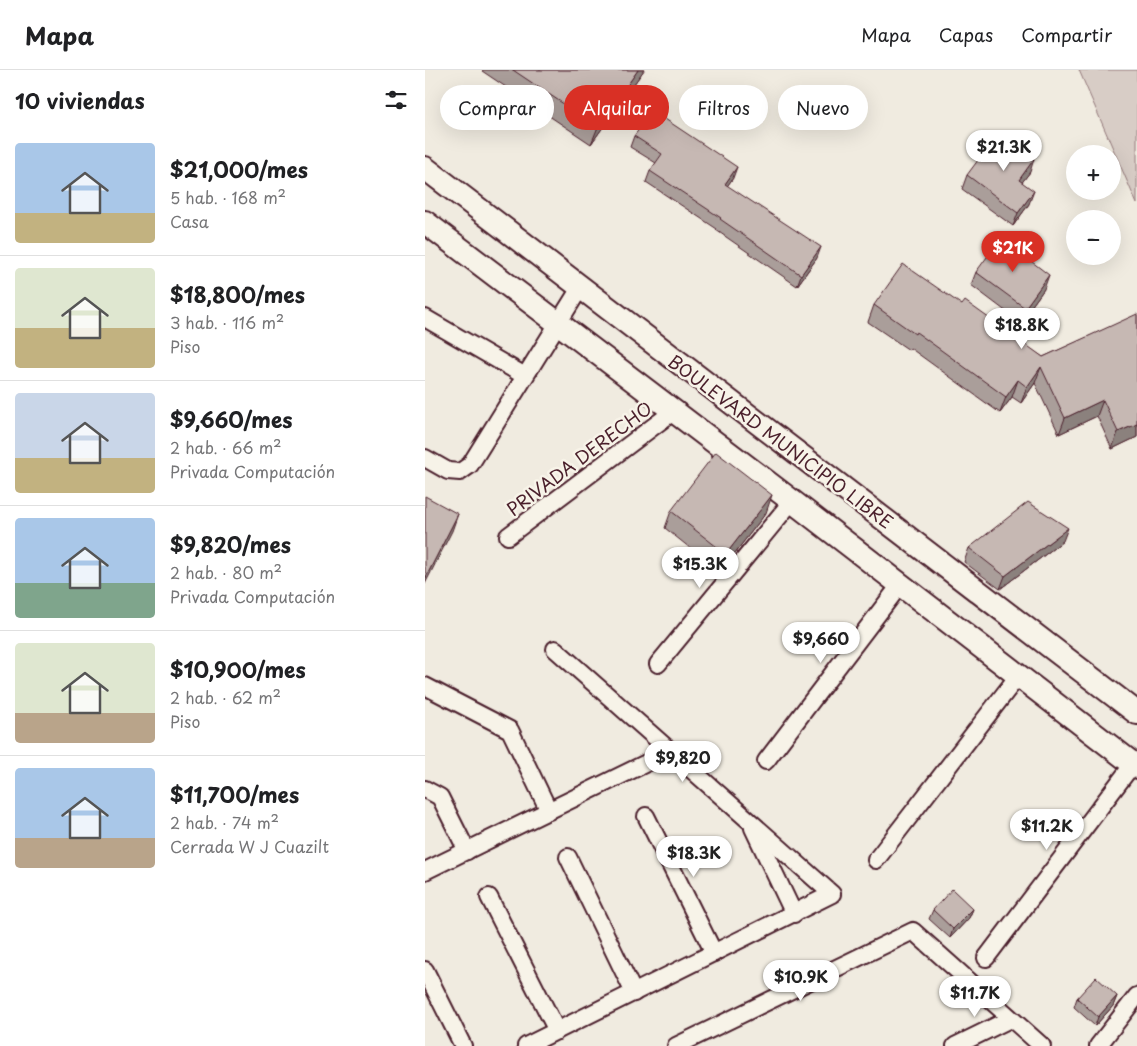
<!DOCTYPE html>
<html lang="es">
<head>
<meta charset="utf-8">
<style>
  body { margin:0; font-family:"Playpen Sans",sans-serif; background:#f2f2f2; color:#202124; height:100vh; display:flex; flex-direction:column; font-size:19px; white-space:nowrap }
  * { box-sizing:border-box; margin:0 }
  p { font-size:16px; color:#757577 }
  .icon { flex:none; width:28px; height:28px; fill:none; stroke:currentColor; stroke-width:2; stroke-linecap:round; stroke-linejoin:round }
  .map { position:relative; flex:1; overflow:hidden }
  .side { display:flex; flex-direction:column; background:#fff; width:425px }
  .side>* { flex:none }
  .top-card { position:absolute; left:15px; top:15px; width:475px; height:45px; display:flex; gap:10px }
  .fabs { position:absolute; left:641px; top:75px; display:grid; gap:10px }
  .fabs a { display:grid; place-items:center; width:55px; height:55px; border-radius:50%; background:#fff; box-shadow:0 5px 20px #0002; font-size:25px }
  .price { position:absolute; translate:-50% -42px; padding:0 11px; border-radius:18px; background:#fff; color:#222; font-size:16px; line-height:32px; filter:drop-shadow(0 1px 2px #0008) }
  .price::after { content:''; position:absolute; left:50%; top:30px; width:15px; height:11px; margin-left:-8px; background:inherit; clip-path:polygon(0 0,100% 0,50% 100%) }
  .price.active { background:#d93025; color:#fff }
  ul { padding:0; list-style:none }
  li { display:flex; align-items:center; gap:15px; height:125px; padding:0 15px }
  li+li { border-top:1px solid #e0e0e0 }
  li span { display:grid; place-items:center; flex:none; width:140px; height:100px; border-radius:5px; color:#555 }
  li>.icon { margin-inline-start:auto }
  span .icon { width:60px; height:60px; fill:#fffc; stroke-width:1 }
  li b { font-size:21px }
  h2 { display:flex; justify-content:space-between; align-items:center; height:60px; padding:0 15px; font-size:21px }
  .chip { padding:0 18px; border-radius:22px; background:#fff; box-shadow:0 5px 20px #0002; font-size:18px; line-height:45px }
  .chip.active { background:#d93025; color:#fff }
  header { display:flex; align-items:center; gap:30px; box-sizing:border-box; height:70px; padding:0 25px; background:#fff; border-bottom:1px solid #e0e0e0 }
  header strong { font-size:24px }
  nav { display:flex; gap:28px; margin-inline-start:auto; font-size:18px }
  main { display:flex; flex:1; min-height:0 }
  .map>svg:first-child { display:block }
  .green { fill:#d8cdc6; stroke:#917678 }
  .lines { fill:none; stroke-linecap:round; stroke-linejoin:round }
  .minor-casing { stroke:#4a1f2b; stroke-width:20 }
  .secondary-casing { stroke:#4a1f2b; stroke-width:26 }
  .minor { stroke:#f7f3e8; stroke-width:16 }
  .secondary { stroke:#f7f3e8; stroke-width:22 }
  .wall { fill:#aa9e9a; stroke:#4a1f2b }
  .shaded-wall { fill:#8b817d; stroke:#4a1f2b }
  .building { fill:#c6b8b3; stroke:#4a1f2b }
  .labels { text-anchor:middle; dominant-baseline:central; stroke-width:5; stroke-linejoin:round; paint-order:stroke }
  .street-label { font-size:18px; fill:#4a1f2b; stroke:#f7f3e8 }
</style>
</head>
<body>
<header>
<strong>Mapa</strong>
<nav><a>Mapa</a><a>Capas</a><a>Compartir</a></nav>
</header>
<main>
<section class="side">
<h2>10 viviendas<svg class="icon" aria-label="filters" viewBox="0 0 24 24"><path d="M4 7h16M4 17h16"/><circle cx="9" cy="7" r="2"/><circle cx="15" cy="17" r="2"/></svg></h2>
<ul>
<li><span style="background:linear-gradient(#a9c7e8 70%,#c2b280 0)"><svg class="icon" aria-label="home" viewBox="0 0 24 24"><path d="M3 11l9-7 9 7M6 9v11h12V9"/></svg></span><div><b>$21,000/mes</b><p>5 hab. · 168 m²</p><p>Casa</p></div></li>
<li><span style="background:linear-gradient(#dfe7d0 60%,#c2b280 0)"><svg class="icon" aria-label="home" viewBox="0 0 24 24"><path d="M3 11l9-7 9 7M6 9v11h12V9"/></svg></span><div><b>$18,800/mes</b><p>3 hab. · 116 m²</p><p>Piso</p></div></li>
<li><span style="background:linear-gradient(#c9d6e8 65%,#c2b280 0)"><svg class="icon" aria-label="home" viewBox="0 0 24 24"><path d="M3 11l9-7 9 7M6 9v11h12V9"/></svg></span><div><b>$9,660/mes</b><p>2 hab. · 66 m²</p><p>Privada Computación</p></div></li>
<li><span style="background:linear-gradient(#a9c7e8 65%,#7fa58c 0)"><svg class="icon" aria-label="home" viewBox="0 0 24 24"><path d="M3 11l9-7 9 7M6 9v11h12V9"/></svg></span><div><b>$9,820/mes</b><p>2 hab. · 80 m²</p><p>Privada Computación</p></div></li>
<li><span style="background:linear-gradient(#dfe7d0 70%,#b9a48a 0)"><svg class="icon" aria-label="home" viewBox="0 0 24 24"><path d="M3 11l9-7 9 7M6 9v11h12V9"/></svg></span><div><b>$10,900/mes</b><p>2 hab. · 62 m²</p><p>Piso</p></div></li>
<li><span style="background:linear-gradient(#a9c7e8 70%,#b9a48a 0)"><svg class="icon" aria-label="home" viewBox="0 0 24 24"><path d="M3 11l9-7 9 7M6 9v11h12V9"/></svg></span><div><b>$11,700/mes</b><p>2 hab. · 74 m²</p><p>Cerrada W J Cuazilt</p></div></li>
</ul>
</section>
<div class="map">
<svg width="712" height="976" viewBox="0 0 712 976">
  <rect width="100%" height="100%" fill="#f0ebe0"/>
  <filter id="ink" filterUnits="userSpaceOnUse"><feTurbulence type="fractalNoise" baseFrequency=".02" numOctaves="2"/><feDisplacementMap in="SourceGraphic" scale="10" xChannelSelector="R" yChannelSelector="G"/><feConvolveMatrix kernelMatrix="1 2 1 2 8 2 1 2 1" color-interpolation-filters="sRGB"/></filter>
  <g filter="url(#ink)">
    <polygon class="green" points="654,0 712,0 712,134"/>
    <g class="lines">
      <g class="minor-casing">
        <g id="minor">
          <polyline points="0,248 100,306"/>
          <polyline points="0,388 23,401 35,402 45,395 155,218"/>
          <polyline points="83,466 249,341"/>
          <polyline points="233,594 367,431"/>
          <polyline points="0,616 85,660 124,741"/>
          <polyline points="341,691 475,515"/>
          <polyline points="0,719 15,727 42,781"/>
          <polyline points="221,746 289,883"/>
          <polyline points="328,758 369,844"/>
          <polyline points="143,787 209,923"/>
          <polyline points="451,790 593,606"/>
          <polyline points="0,801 246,681"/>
          <polyline points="64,827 132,961"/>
          <polyline points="561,888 708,694"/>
          <polyline points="0,900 38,976"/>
          <polyline points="101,976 407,824 130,579"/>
          <polyline points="251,976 488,861 617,976"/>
          <polyline points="530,976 585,949"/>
          <polyline points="673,976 712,926"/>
        </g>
      </g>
      <g class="secondary-casing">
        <g id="secondary">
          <polyline points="0,98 712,643"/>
          <polyline points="0,152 367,431 712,697"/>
        </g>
      </g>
      <use href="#minor" class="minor"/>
      <use href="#secondary" class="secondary"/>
    </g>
    <g class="wall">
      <polygon points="58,0 219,0 166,74 57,1"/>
      <polygon points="209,66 308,108 302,116 392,188 372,216 291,160 292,159 221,112 225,101 231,93 205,77"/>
      <polygon points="605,102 597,112 604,134 588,156 537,119 542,105"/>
      <polygon points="551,202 619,219 595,252 546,215"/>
      <polygon points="449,235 537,235 618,287 712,245 712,367 687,379 672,346 634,364 610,313 596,333 587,327 575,343 485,278 484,280 443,252"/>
      <polygon points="246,441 341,443 295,502 240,458"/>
      <polygon points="638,471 575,519 539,492 544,478"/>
      <polygon points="548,839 544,848 525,868 504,849 508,840"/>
      <polygon points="692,926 688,936 670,956 649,937 652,928"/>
    </g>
    <g class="shaded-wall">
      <polygon points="213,0 219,0 166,74 173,57"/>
      <polygon points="609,89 605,102 589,123 594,110"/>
      <polygon points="312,97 308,108 296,125 300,114"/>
      <polygon points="609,121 604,134 588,156 593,143"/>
      <polygon points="396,177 392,188 372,216 376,205"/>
      <polygon points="624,205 619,219 595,252 600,238"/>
      <polygon points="616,297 610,313 596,333 602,317"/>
      <polygon points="593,310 587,327 575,343 581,327"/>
      <polygon points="678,330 672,346 634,364 640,348"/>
      <polygon points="712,354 712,367 687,379 693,362"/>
      <polygon points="347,425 341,443 295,502 301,484"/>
      <polygon points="33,444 27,461 0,514 0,509"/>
      <polygon points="643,458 638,471 575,519 580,506"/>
      <polygon points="548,839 544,848 525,868 528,859"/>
      <polygon points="692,926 688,936 670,956 673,947"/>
    </g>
    <g class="building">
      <polygon points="88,0 213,0 173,57"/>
      <polygon points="228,41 312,97 300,114 396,177 376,205 295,149 296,148 225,101 237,84 209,66"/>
      <polygon points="574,62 609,89 594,110 609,121 593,143 542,105"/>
      <polygon points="576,168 624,205 600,238 551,202"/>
      <polygon points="478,194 537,235 540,231 618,287 712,244 712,354 693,362 678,330 640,348 616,297 602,317 593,310 581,327 491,262 490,264 449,235"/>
      <polygon points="291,382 347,425 301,484 246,441"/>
      <polygon points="0,426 33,444 0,509"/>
      <polygon points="603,432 643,458 580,506 544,478"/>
      <polygon points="527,819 548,839 528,859 508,840"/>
      <polygon points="671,907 692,926 673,947 652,928"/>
    </g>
  </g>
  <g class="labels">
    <g class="street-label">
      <text transform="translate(356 371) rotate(37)">BOULEVARD MUNICIPIO LIBRE</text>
      <text transform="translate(154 388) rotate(-37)">PRIVADA DERECHO</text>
    </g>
  </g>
</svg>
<div class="fabs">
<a>+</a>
<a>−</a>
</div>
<b class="price" style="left:579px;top:102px">$21.3K</b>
<b class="price active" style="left:588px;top:203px">$21K</b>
<b class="price" style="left:597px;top:280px">$18.8K</b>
<b class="price" style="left:275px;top:519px">$15.3K</b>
<b class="price" style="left:396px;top:594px">$9,660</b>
<b class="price" style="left:258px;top:713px">$9,820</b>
<b class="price" style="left:622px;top:781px">$11.2K</b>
<b class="price" style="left:269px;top:808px">$18.3K</b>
<b class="price" style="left:376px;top:932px">$10.9K</b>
<b class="price" style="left:550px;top:948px">$11.7K</b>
<div class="top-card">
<a class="chip">Comprar</a>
<a class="chip active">Alquilar</a>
<a class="chip">Filtros</a>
<a class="chip">Nuevo</a>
</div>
</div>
</main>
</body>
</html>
